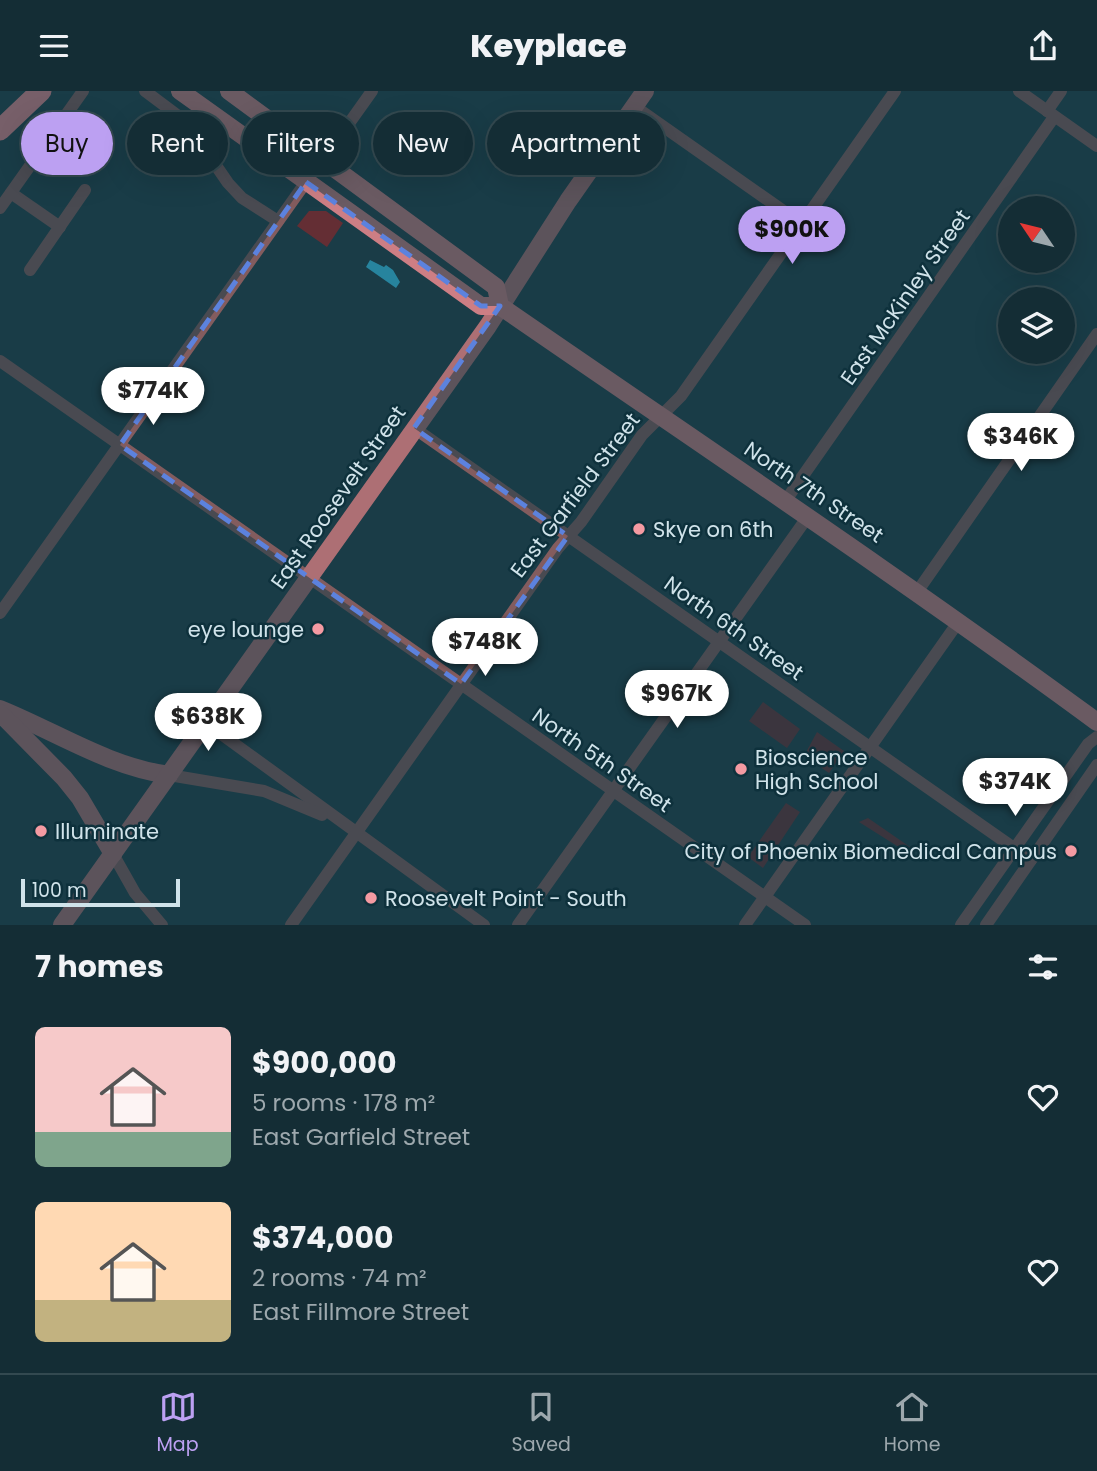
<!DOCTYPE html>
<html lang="en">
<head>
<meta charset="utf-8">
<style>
  body { margin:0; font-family:Poppins,sans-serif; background:#1d353d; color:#f1f3f6; height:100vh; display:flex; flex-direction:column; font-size:26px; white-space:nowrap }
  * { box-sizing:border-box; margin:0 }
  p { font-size:23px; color:#9da8ad }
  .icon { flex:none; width:38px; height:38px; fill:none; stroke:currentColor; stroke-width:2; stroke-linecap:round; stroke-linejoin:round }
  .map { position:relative; height:834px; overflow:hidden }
  .sheet { display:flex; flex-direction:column; background:#142d35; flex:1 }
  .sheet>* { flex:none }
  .banner { position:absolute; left:21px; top:21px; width:700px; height:63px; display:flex; gap:14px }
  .needle { width:46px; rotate:305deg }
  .buttons { position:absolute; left:998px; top:105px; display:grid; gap:14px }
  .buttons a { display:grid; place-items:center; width:77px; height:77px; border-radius:50%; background:#142d35; box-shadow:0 7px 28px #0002,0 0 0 2px #334950; font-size:35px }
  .scale { position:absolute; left:21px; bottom:18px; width:159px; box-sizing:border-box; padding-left:7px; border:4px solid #d0e3ea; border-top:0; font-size:19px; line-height:24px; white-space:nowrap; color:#d0e3ea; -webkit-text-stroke:5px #0e313c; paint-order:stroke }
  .price { position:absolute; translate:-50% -60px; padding:0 16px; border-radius:24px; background:#fff; color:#222; font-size:23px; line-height:46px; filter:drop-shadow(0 2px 4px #0008) }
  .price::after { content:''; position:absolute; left:50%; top:42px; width:21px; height:16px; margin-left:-10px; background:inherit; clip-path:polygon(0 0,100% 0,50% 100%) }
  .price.active { background:#bca0f2; color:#111 }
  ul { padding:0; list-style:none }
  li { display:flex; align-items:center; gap:21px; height:175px; padding:0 35px }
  li span { display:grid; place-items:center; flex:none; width:196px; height:140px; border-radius:10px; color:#555 }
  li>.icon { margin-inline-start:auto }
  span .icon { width:84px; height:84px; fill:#fffc; stroke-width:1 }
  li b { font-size:30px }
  h2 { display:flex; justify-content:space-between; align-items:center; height:84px; padding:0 35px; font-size:30px }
  .tag { padding:0 24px; border-radius:32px; background:#142d35; box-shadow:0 7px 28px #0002,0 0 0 2px #334950; font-size:24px; line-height:63px }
  .tag.active { background:#bca0f2; color:#111 }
  header { display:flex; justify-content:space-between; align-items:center; height:91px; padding:0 35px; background:#142d35; font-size:32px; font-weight:800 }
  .dock { display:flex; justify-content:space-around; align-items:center; height:98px; border-top:2px solid #334950; background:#142d35; font-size:19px; color:#9da8ad }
  .dock a { display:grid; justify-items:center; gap:4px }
  .dock .active { color:#bca0f2 }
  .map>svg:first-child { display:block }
  .green { fill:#642e34 }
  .water { fill:#27849e }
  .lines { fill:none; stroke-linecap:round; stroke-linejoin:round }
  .street { stroke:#835c5e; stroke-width:12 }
  .secondary { stroke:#ad6f74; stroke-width:18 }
  .primary { stroke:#cd7e84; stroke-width:18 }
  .highway { stroke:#e98b93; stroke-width:21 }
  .marked { fill:none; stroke:#5c82de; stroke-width:5; stroke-dasharray:14 9; stroke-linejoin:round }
  .poi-dot { fill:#f49aa2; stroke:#0e313c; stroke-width:2.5 }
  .labels { text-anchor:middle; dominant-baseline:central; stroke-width:5; stroke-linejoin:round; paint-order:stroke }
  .street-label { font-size:21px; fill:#d0e3ea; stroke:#0e313c }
  .poi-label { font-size:21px; fill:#d0e3ea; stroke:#0e313c; text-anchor:start }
</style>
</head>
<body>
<header><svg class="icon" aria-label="menu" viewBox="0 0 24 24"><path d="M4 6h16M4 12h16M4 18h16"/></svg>Keyplace<svg class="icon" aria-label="share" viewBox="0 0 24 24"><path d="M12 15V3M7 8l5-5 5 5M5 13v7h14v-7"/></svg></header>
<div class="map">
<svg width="1097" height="834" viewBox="0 0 1097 834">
  <rect width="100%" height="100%" fill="#1a3c47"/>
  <g class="green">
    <polygon points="309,120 326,120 343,132 327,156 297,135"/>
    <polygon points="763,611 800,638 787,657 749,630"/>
    <polygon points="817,641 844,660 829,682 804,665"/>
    <polygon points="786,712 800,721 763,777 748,766"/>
    <polygon points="868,727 910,756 910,759 905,760 859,731"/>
  </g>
  <polygon class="water" points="370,169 384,176 386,174 393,179 400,191 396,197 366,176"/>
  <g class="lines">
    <g class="street">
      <polyline points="145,0 201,42 217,76 228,92 242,107 278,130"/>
      <polyline points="1019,0 1097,55"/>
      <polyline points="634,15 802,133"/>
      <polyline points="1047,20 1061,0"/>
      <polyline points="323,69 372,0"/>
      <polyline points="11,102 60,136"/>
      <polyline points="0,117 83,0"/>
      <polyline points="30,179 85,99"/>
      <polyline points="0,270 805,834"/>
      <polyline points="414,337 1031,769"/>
      <polyline points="786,409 1054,26"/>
      <polyline points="917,501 1097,243"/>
      <polyline points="0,522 306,91"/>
      <polyline points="206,632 484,834"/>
      <polyline points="169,684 264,700 322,724"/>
      <polyline points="113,763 135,802 162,834"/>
      <polyline points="291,834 558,457 581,431 642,344 681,305 895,0"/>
      <polyline points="518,834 809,424"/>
      <polyline points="745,834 959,530"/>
      <polyline points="961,834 1088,653 1097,646"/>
      <polyline points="986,834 1097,674"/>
    </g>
    <g class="secondary">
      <path d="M0 618C57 641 107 675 169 684"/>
      <polyline points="0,622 64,687 80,707 113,763"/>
      <polyline points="62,834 488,235 568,110 645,0"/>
    </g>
    <g class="primary">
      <path d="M180 0 481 215H500C700 353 901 487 1097 631"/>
      <polyline points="229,0 496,196 500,215"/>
    </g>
    <polyline class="highway" points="0,39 41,0"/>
  </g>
  <path d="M0 0H1097V834H0ZM306 91 481 215H500L414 337 568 445 461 593 120 354Z" fill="#1a3c47" fill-opacity=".55" fill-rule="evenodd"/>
  <path class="marked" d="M306 91 481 215H500L414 337 568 445 461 593 120 354Z"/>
  <g class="poi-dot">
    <circle cx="639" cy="438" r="7"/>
    <circle cx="318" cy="538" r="7"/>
    <circle cx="741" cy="678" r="7"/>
    <circle cx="41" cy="740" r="7"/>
    <circle cx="1071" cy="760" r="7"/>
    <circle cx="371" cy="807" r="7"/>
  </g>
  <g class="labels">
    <g class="street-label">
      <text transform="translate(905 206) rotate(-55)">East McKinley Street</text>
      <text transform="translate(814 401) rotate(34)">North 7th Street</text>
      <text transform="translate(575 404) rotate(-53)">East Garfield Street</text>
      <text transform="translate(338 406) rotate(-55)">East Roosevelt Street</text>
      <text transform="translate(734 537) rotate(35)">North 6th Street</text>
      <text transform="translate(602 669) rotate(35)">North 5th Street</text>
    </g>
    <g class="poi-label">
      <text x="653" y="438">Skye on 6th</text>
      <text x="304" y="538" text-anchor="end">eye lounge</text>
      <text x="755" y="666">Bioscience<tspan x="755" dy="24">High School</tspan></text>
      <text x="55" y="740">Illuminate</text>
      <text x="1057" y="760" text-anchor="end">City of Phoenix Biomedical Campus</text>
      <text x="385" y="807">Roosevelt Point - South</text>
    </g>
  </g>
</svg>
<div class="buttons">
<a><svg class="needle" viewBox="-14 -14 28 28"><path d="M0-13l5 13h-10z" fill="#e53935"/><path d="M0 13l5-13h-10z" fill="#9da8ad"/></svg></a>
<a><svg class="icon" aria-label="layers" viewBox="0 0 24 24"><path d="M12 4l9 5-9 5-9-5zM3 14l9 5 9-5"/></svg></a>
</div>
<div class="scale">100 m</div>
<b class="price active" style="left:792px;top:175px">$900K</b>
<b class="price" style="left:153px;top:336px">$774K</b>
<b class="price" style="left:1021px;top:382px">$346K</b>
<b class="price" style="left:485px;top:587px">$748K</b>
<b class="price" style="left:677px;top:639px">$967K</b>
<b class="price" style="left:208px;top:662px">$638K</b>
<b class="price" style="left:1015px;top:727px">$374K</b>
<div class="banner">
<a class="tag active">Buy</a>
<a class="tag">Rent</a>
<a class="tag">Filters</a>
<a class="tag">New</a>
<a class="tag">Apartment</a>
</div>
</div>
<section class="sheet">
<h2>7 homes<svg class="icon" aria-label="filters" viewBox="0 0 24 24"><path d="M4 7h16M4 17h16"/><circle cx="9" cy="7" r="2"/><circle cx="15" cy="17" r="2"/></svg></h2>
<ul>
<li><span style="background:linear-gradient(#f6c9c9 75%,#7fa58c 0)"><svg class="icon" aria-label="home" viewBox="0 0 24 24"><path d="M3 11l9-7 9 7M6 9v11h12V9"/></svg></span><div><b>$900,000</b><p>5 rooms · 178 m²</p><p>East Garfield Street</p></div><svg class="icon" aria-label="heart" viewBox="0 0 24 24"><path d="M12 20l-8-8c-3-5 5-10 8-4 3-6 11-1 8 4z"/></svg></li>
<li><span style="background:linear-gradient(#ffd9b3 70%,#c2b280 0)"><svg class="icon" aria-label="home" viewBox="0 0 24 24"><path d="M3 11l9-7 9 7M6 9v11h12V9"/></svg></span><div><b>$374,000</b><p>2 rooms · 74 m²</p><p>East Fillmore Street</p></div><svg class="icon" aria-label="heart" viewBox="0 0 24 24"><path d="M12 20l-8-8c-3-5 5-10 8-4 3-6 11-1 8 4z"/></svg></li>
</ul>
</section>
<nav class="dock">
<a class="active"><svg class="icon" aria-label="map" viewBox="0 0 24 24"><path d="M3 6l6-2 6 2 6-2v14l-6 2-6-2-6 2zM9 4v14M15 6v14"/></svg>Map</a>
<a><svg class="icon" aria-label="saved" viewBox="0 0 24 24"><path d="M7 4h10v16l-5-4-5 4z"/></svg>Saved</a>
<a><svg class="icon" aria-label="home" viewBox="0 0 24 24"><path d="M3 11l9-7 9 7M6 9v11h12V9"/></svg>Home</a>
</nav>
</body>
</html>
